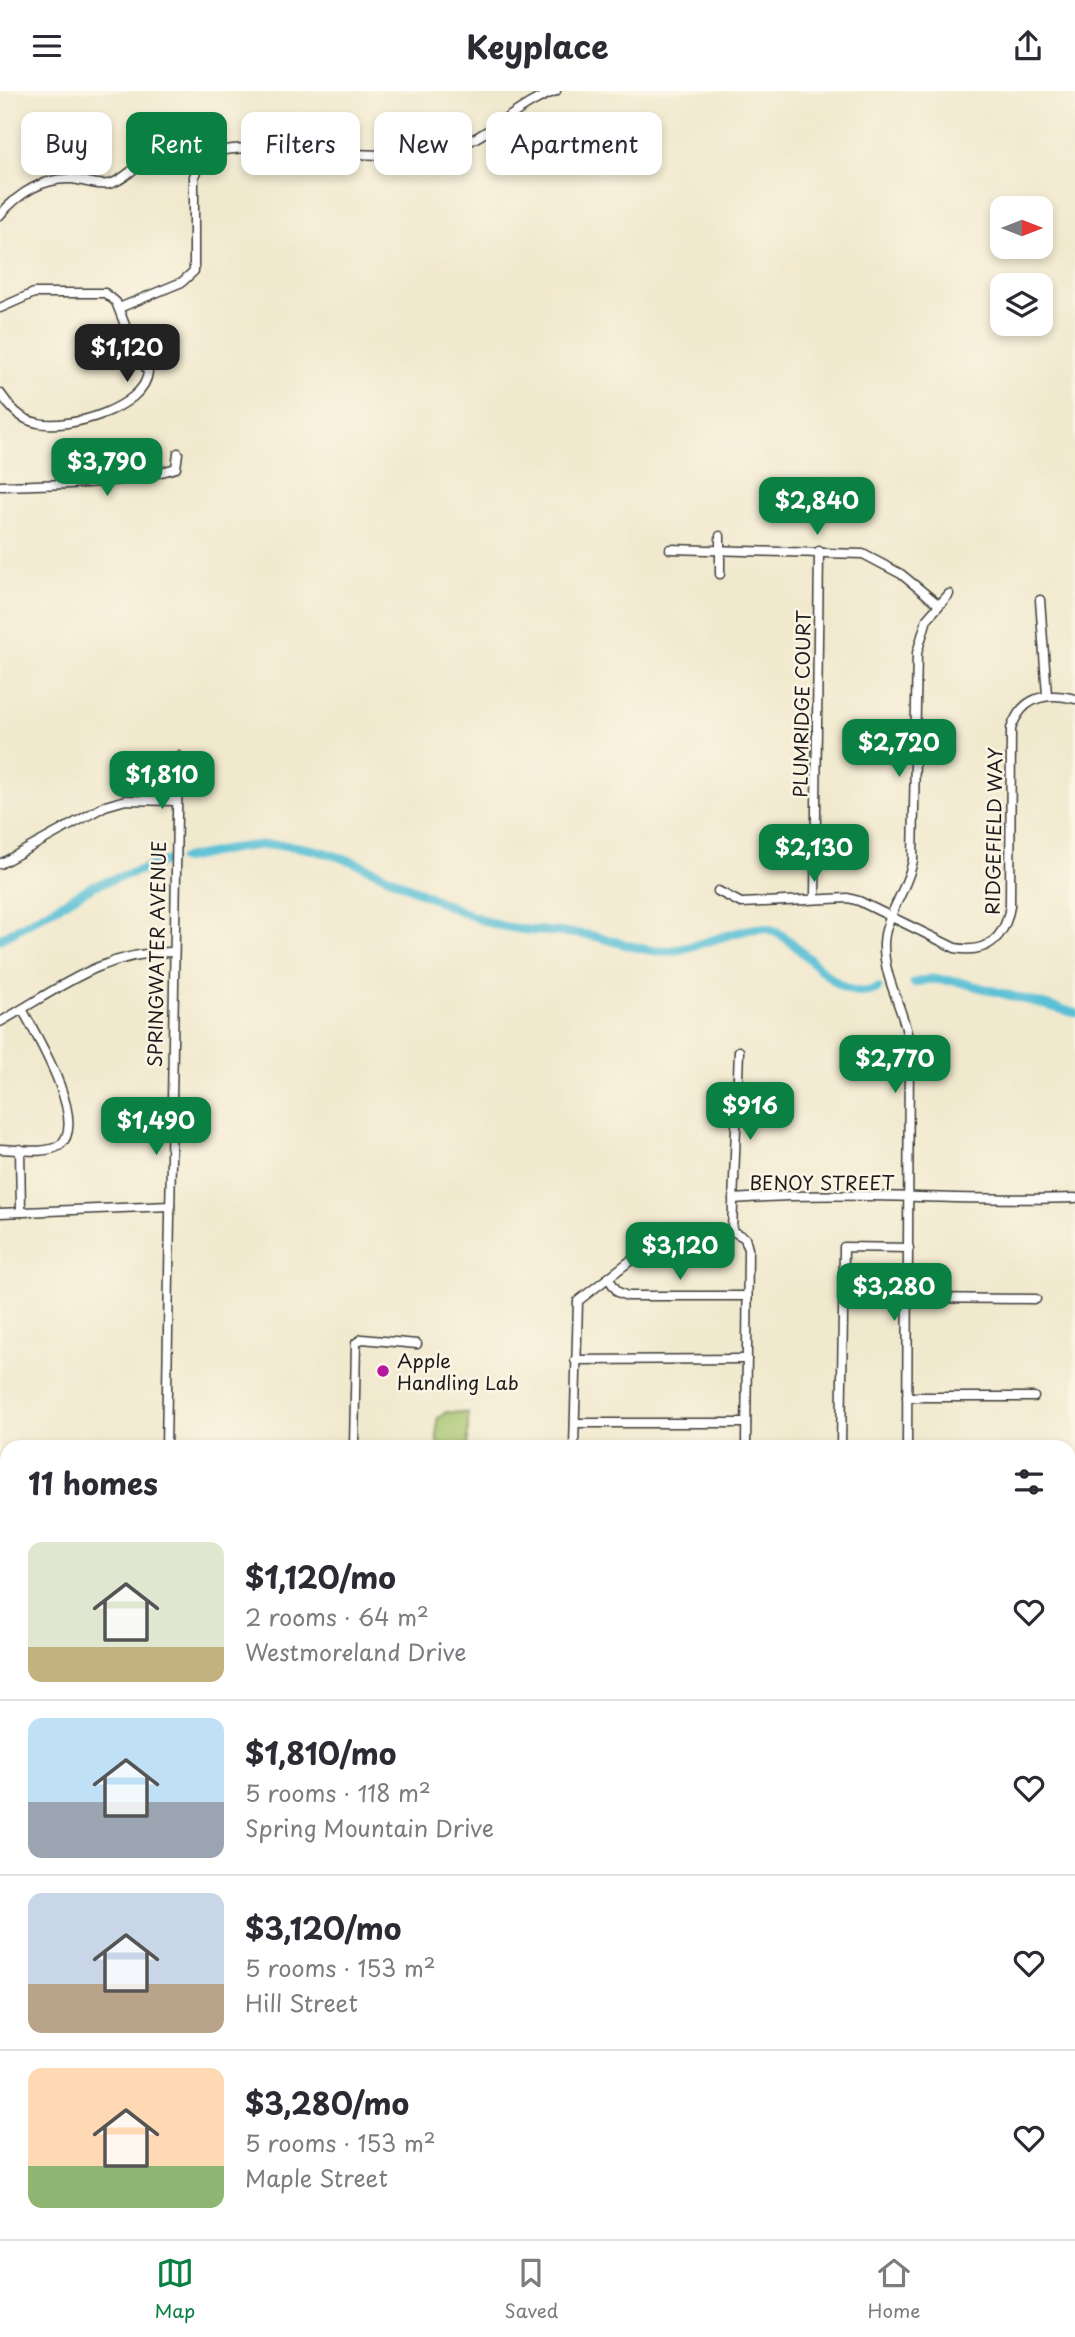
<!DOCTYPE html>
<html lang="en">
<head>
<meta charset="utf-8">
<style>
  body { margin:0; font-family:"Playpen Sans",sans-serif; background:#f7f7f7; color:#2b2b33; height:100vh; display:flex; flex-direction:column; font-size:26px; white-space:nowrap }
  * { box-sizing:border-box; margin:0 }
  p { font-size:23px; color:#7c7c81 }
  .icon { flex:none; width:38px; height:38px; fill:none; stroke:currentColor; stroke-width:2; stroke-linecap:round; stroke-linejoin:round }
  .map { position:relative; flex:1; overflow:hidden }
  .sheet { position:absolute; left:0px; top:1349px; width:1076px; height:800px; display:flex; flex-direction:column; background:#fff; border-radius:21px 21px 0 0; box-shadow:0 4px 10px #0003 }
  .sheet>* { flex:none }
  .hud { position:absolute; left:21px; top:21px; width:700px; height:63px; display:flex; gap:14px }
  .needle { width:46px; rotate:90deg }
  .controls { position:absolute; left:990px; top:105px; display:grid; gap:14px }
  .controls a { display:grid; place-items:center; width:63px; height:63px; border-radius:14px; background:#fff; box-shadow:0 4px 10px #0003; font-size:35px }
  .price { position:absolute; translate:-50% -60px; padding:0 16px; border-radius:14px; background:#0b8043; color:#fff; font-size:23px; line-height:46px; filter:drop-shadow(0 2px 4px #0008) }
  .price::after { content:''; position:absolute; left:50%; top:42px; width:21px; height:16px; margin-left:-10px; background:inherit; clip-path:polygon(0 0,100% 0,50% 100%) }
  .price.active { background:#222; color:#fff }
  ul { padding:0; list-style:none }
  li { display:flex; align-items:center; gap:21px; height:175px; padding:0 28px }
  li+li { border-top:2px solid #e1e1e2 }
  li span { display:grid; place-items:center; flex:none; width:196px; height:140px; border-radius:14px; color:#555 }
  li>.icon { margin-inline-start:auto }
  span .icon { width:84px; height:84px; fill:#fffc; stroke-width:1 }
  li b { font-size:30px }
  h2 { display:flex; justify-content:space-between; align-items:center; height:84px; padding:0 28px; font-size:30px }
  .chip { padding:0 24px; border-radius:14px; background:#fff; box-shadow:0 4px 10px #0003; font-size:24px; line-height:63px }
  .chip.active { background:#0b8043; color:#fff }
  header { display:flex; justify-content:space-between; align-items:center; height:91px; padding:0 28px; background:#fff; font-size:32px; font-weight:700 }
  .tabs { display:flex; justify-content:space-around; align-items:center; height:98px; border-top:2px solid #e1e1e2; background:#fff; font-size:19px; color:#7c7c81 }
  .tabs a { display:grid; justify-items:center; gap:4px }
  .tabs .active { color:#0b8043 }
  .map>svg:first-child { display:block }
  .green { fill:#a3c26a; stroke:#606f43; stroke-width:2 }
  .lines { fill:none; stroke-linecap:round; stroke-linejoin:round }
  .canal { stroke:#59bfd6; stroke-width:9 }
  .minor-casing { stroke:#3c3b37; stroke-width:11 }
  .tertiary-casing { stroke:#3c3b37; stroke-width:13 }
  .secondary-casing { stroke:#3c3b37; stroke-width:14 }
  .minor { stroke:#fff; stroke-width:8 }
  .tertiary { stroke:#fff; stroke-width:10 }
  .secondary { stroke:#fff; stroke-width:10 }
  .poi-dot { fill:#b5179e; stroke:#fcf5e5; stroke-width:2.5 }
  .labels { text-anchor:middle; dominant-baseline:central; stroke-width:5; stroke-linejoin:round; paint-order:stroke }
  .street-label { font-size:19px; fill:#1c1c1c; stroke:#fcf5e5 }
  .poi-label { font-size:19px; fill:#1c1c1c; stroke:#fcf5e5; text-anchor:start }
</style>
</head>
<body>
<header><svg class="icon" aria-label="menu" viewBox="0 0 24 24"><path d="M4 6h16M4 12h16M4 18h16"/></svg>Keyplace<svg class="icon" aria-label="share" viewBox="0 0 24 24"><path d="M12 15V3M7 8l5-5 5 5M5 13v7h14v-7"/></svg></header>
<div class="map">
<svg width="1075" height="2148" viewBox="0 0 1075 2148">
  <rect width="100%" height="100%" fill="#fcf5e5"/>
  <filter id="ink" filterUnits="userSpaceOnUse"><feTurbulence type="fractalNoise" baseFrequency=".0143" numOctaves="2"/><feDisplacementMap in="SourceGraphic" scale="14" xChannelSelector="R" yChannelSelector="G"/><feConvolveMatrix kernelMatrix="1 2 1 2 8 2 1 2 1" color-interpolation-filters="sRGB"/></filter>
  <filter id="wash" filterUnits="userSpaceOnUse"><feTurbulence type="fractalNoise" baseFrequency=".00686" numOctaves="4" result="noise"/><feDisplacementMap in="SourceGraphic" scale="28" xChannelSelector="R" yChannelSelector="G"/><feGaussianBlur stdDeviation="1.57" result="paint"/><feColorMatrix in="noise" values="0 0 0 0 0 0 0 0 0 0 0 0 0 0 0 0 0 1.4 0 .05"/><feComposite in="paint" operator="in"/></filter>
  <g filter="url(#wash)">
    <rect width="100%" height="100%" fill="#f1e9ce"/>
    <g class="green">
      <polygon points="446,1321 468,1322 468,1354 437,1353 437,1328"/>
      <polygon points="1069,1402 1075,1407 1075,1591 1069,1591"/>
      <polygon points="456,2142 521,2142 521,2148 403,2148 403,2144"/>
    </g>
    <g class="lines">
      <g class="canal">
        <path d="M182 768C215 762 248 752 281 754 357 759 419 807 488 831 520 842 555 839 588 844 610 848 631 857 655 860 688 864 745 832 768 838 802 846 838 919 878 897"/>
        <polyline points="0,848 93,795 170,769"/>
        <polyline points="914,892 930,888 956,890 1075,922"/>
      </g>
    </g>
  </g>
  <g filter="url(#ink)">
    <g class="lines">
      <g class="minor-casing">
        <g id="minor">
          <path d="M0 124C18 103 42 87 71 88 83 89 97 95 109 93 120 91 128 82 137 76"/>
          <path d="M0 217 34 202H105L116 211 130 247 148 281C145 317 68 339 38 332 20 329 10 316 0 302"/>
          <path d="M119 217 182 191 194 180V85C198 77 202 69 210 64 238 49 319 63 353 63 388 64 431 68 464 53 497 38 522 12 556 0"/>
          <path d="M0 395C60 393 118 395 176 377L178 362"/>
          <polyline points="670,458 863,463 901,483 938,513"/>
          <polyline points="720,483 720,445"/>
          <polyline points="1040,509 1047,604"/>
          <polyline points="0,773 105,715 126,709 176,710"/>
          <path d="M718 800 741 812 848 807 859 810 955 857C987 863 1005 847 1010 815L1011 638C1021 607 1045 600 1075 608"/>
          <polyline points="815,807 819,460"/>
          <path d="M0 931C58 898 104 860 173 861"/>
          <path d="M0 1058C15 1058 47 1064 60 1054 89 1031 35 942 22 918"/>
          <polyline points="20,1058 21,1121"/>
          <path d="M733 1108C847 1099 961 1111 1075 1107"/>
          <polyline points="0,1122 170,1115"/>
          <polyline points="732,1140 739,960"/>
          <polyline points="608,1187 618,1201 627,1205 747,1205"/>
          <polyline points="909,1207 1036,1208"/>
          <polyline points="575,1269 747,1268"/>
          <polyline points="907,1306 1034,1306"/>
          <polyline points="575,1332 746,1332"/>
          <polyline points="166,1356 178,665"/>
          <polyline points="354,1356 356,1252 362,1248 417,1253"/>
          <polyline points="574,1356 578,1210 669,1140 732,1140 745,1147 748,1158 746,1356"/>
          <polyline points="841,1356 844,1156 909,1157"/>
          <path d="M907 1356 909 953C905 918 883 889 884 852 885 825 908 798 913 769L917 562 927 528 949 503"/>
          <polyline points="1069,1794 1075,1794"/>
          <polyline points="0,1884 7,1884"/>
          <polyline points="1069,1910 1075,1910"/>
          <polyline points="0,2020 7,2020"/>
          <polyline points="1069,2098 1075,2098"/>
        </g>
      </g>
      <g class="tertiary-casing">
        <g id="tertiary">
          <polyline points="152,2148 152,2142"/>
          <polyline points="897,2148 897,2142"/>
        </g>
      </g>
      <g class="secondary-casing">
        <g id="secondary">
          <polyline points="1069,1600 1075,1600"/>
          <polyline points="0,1601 7,1601"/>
        </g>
      </g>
      <use href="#minor" class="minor"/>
      <use href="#tertiary" class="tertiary"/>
      <use href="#secondary" class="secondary"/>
    </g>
  </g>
  <circle class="poi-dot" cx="383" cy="1280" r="7"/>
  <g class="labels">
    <g class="street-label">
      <text transform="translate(801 613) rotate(-89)">PLUMRIDGE COURT</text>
      <text transform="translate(993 740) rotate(-89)">RIDGEFIELD WAY</text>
      <text transform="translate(156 863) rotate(-89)">SPRINGWATER AVENUE</text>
      <text x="822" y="1091">BENOY STREET</text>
    </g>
    <g class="poi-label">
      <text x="397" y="1269">Apple<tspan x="397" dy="22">Handling Lab</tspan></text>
    </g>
  </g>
</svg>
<div class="controls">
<a><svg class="needle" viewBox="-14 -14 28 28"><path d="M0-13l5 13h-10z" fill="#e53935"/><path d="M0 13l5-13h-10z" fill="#7c7c81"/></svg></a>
<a><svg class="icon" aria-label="layers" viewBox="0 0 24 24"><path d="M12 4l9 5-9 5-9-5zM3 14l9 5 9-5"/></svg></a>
</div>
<b class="price active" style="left:127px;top:293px">$1,120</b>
<b class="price" style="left:107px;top:407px">$3,790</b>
<b class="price" style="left:817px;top:446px">$2,840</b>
<b class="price" style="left:899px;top:688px">$2,720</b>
<b class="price" style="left:162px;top:720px">$1,810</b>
<b class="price" style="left:814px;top:793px">$2,130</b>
<b class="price" style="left:895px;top:1004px">$2,770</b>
<b class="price" style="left:750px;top:1051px">$916</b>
<b class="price" style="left:156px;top:1066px">$1,490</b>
<b class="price" style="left:680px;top:1191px">$3,120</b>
<b class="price" style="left:894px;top:1232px">$3,280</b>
<div class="hud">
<a class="chip">Buy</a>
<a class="chip active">Rent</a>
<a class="chip">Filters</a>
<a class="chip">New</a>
<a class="chip">Apartment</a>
</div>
<section class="sheet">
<h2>11 homes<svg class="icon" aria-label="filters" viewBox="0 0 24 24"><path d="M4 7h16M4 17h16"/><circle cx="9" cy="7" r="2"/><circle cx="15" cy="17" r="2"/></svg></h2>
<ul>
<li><span style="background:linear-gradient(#dfe7d0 75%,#c2b280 0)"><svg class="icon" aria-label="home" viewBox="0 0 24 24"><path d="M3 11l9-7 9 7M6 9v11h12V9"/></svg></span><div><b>$1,120/mo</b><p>2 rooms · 64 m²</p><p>Westmoreland Drive</p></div><svg class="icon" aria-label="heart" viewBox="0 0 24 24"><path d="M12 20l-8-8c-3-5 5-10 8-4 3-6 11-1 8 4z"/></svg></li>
<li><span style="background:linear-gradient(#bfe0f5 60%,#9aa5b1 0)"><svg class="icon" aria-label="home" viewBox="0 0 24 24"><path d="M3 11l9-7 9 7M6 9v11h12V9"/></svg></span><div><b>$1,810/mo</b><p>5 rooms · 118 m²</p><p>Spring Mountain Drive</p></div><svg class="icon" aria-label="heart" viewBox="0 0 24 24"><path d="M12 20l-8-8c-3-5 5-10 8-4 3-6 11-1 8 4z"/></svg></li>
<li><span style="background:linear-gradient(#c9d6e8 65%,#b9a48a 0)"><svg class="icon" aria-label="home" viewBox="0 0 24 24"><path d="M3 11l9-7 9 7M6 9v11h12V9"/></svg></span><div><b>$3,120/mo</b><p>5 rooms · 153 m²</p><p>Hill Street</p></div><svg class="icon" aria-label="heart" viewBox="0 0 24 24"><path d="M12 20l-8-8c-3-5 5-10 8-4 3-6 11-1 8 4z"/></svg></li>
<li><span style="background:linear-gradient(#ffd9b3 70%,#8fb573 0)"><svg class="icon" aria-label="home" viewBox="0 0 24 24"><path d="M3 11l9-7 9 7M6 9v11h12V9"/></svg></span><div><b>$3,280/mo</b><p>5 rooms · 153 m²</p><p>Maple Street</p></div><svg class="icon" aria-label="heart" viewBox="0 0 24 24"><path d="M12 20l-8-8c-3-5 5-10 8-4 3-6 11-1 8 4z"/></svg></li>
</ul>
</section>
</div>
<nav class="tabs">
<a class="active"><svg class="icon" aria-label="map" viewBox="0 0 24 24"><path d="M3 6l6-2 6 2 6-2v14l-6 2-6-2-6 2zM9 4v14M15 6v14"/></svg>Map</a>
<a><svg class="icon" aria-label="saved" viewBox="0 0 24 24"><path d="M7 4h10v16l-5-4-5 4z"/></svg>Saved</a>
<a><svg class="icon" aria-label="home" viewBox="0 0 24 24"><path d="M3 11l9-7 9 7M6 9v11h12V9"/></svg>Home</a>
</nav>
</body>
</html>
